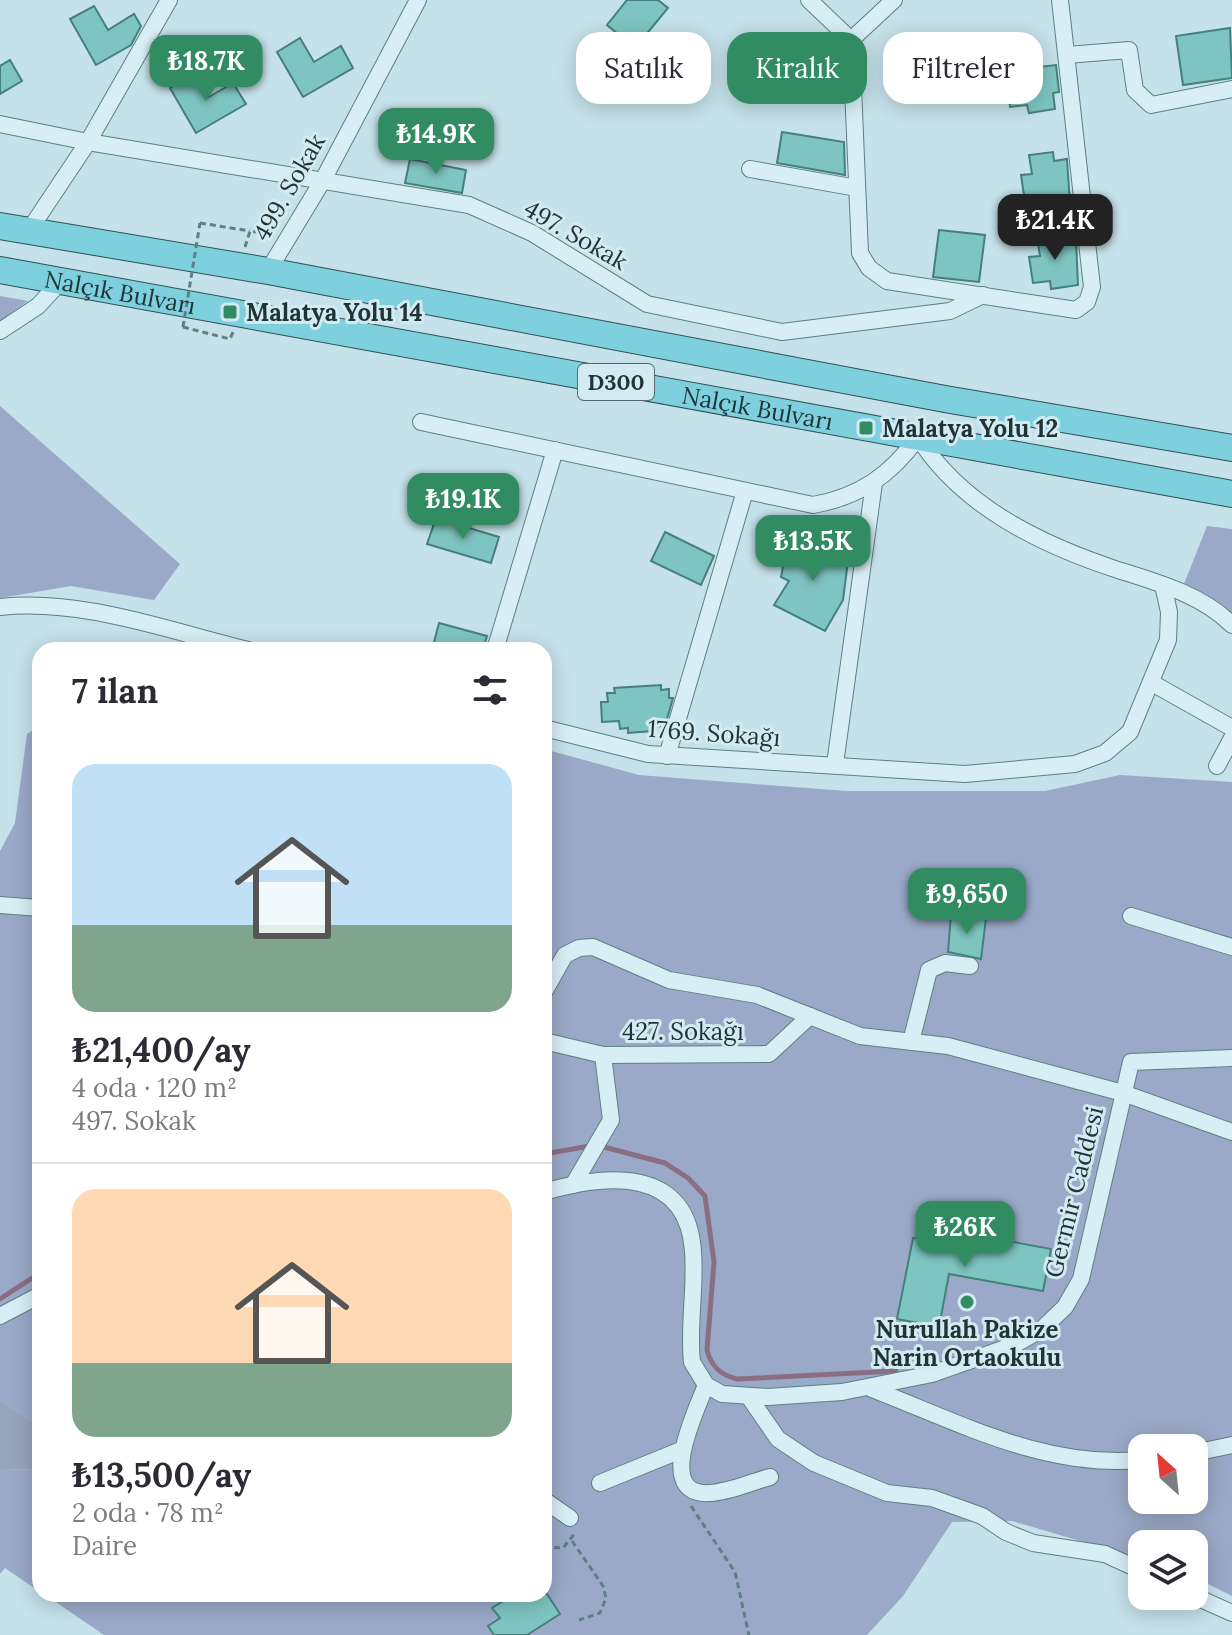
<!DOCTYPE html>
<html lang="tr">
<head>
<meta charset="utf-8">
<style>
  body { margin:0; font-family:Lora,serif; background:#f7f7f7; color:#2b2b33; height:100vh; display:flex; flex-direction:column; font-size:30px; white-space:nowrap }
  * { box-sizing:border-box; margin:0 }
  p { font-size:26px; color:#7c7c81 }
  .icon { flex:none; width:44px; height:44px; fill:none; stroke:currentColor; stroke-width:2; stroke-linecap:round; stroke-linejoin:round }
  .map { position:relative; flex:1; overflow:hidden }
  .sheet { position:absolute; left:32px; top:642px; width:520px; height:960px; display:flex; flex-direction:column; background:#fff; border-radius:24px; box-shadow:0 4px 20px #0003 }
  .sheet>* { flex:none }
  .guide { position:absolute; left:576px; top:32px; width:536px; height:72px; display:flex; gap:16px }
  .needle { width:52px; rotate:333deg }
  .controls { position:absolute; left:1128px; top:1434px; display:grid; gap:16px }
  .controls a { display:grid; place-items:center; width:80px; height:80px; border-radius:16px; background:#fff; box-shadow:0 4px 20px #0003; font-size:40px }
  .price { position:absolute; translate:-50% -68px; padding:0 18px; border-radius:16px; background:#328c62; color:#fff; font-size:26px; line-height:52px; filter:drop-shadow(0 2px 4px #0008) }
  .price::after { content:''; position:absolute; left:50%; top:48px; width:24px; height:18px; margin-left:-12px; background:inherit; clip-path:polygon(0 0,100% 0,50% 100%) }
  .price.active { background:#222; color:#fff }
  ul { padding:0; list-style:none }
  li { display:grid; align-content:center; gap:16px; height:424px; padding:0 40px }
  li+li { border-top:2px solid #e1e1e2 }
  li span { display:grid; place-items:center; height:248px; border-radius:24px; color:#555 }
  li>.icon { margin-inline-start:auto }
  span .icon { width:144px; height:144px; fill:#fffc; stroke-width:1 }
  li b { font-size:34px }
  h2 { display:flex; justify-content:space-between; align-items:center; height:96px; padding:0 40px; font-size:34px }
  .chip { padding:0 28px; border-radius:24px; background:#fff; box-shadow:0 4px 20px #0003; font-size:28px; line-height:72px }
  .chip.active { background:#328c62; color:#fff }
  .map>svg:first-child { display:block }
  .green { fill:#9aa9c7; fill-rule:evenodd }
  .cemetery { fill:#98a4bc }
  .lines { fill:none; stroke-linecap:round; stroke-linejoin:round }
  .stream { stroke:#8b6e82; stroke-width:5 }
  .building { fill:#7ec5c1; stroke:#45807c; stroke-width:2 }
  .minor-casing { stroke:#5c8083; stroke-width:18 }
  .trunk-casing { stroke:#305151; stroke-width:28 }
  .path { stroke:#5c8083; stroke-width:3; stroke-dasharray:6 4; stroke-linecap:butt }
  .minor { stroke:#d7eef5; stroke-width:16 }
  .trunk { stroke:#7ed0de; stroke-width:26 }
  .path-bridge { stroke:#5c8083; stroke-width:3; stroke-dasharray:6 4; stroke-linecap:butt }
  .poi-dot { fill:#328c62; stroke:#d3eaf2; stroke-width:3 }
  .labels { text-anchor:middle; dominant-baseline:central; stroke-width:6; stroke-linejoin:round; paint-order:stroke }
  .shield { fill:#d3eaf2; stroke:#556b6d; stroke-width:2 }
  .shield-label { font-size:22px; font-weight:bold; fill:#1f3434 }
  .street-label { font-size:24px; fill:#1f3434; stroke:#d3eaf2 }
  .poi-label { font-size:24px; font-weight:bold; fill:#1f3434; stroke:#d3eaf2; text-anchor:start }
</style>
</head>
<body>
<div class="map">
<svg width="1232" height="1635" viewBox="0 0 1232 1635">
  <rect width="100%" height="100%" fill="#c5e1ea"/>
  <g class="green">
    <polygon points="0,296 28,301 0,321"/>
    <polygon points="0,406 180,564 154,600 71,586 0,598"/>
    <polygon points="1207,526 1232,529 1232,616 1184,584"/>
    <polygon points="40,726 40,1592 5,1568 0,1574 0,1470 32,1469 32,1421 0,1400 0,851 15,823 27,734"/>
    <path d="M544 749 639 775 846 791H1045L1120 775 1232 782V1596L1194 1577V1544H1142V1559L1012 1521 952 1522 903 1596 867 1635H104L44 1594H544ZM1142 1448H1194V1500H1142Z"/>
  </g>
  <polygon class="cemetery" points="0,1400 32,1421 32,1469 0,1470"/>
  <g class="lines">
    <g class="stream">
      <path d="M600 1146 665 1163 688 1178 705 1196 714 1262 707 1350C711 1366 720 1375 737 1379L896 1371"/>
      <polyline points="544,1154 590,1146"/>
      <polyline points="0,1299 40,1273"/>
    </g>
  </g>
  <g class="building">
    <polygon points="627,0 658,0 668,8 635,48 607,25"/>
    <polygon points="94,6 108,30 134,14 141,26 131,45 96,65 70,19"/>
    <polygon points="1230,28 1232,78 1183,85 1176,36"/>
    <polygon points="300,38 314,62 341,46 353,68 303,97 277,52"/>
    <polygon points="1038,58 1039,67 1056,65 1059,92 1053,93 1055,109 1029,113 1027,105 1010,107 1007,81 1017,80 1014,61"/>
    <polygon points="10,60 22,81 0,94 0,66"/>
    <polygon points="967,66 969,97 926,99 924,68"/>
    <polygon points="193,74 207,98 233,83 246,104 196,133 170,88"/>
    <polygon points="782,132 844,142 845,175 777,163"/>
    <polygon points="1053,152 1054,161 1067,159 1070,204 1043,207 1042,199 1025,202 1021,175 1032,174 1029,155"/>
    <polygon points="410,159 466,170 462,193 405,183"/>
    <polygon points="939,230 985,235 979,282 933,277"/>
    <polygon points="1061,234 1062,243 1076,241 1078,285 1051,289 1050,281 1033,283 1029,257 1040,256 1037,237"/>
    <polygon points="436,518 499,537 491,563 427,544"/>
    <polygon points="665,532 714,556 701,585 651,561"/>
    <polygon points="788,541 849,553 843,600 825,631 774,605 789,581 781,577"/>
    <polygon points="439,623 487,636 483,650 432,650"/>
    <polygon points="661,685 661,690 669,689 669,698 673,698 667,719 660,719 660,726 652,727 653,731 628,733 628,728 620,729 619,721 602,722 601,702 608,702 607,693 615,693 614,688"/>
    <polygon points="951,914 986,918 981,959 948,952"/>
    <polygon points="929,1226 1051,1249 1043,1291 949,1274 939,1327 897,1319 913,1238 926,1240"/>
    <polygon points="514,1594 547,1594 560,1614 527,1635 494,1635 488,1626 500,1618 492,1608"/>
  </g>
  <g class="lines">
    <g class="minor-casing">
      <g id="minor">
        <polyline points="809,0 851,40 860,253 869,268 887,281 1076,310 1087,302 1092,287 1060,0"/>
        <polyline points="851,40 894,0"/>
        <polyline points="1067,55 1129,50 1135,90 1151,105 1232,89"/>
        <polyline points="0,124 88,142 469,205 532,233 647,304 782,332 950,311 983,295"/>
        <polyline points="750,169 857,188"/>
        <polyline points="28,232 88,142 169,0"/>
        <polyline points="268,271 323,180 418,0"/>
        <polyline points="0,331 38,306 61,281"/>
        <path d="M421 422 813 505C859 497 891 475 918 437 962 507 1042 545 1118 570 1156 582 1203 595 1232 625"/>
        <path d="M0 607C82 598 169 631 248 650"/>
        <polyline points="495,650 555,450"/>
        <polyline points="1152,683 1232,728"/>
        <polyline points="544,728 648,754 965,774 1075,764 1105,753 1130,732 1168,640 1169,612 1163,585"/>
        <polyline points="667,756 745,491"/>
        <polyline points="835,764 874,483"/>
        <polyline points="1217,766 1232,738"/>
        <polyline points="0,905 40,908"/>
        <polyline points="1131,916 1232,947"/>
        <polyline points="544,992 565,955 579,948 593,947 669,980 757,995 860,1036 948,1046 1123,1093 1232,1132"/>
        <polyline points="544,1041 603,1055 769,1054 810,1016"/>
        <polyline points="911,1042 929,970 945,963 970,966"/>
        <polyline points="573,1185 611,1120 603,1055"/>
        <path d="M544 1192C606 1174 687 1166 693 1251 696 1288 688 1326 692 1362L706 1385 722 1394 768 1397 842 1392 932 1374 1014 1345 1042 1329 1065 1307 1081 1279 1131 1062 1232 1058"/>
        <polyline points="0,1316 40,1295"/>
        <path d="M706 1385C697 1409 653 1497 710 1493 730 1492 751 1482 770 1477"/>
        <path d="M872 1389C960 1423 1046 1469 1142 1460"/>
        <polyline points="749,1397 778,1439 814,1463 887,1493 932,1498 982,1516 1006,1532 1033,1543 1105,1554 1142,1571"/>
        <polyline points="1194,1453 1232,1445"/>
        <polyline points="600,1483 681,1450"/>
        <polyline points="544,1500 570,1518"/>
        <polyline points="1194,1596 1232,1613"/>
      </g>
    </g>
    <g class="trunk-casing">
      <g id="trunk">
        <polyline points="0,226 268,271 945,399 1232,448"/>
        <path id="s1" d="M0 270 1232 494"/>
      </g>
    </g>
    <g class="path">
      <polyline points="200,223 250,231"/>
      <polyline points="245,247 250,231 273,235"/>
      <polyline points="183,327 230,339 233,332"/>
      <polyline points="691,1506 735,1572 749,1635"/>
      <polyline points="572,1541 603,1586 606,1598 600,1613 579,1620"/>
      <polyline points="544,1547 563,1548 575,1533"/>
    </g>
    <use href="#minor" class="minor"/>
    <use href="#trunk" class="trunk"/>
    <polyline class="path-bridge" points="183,327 200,223"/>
  </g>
  <g class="poi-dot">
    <rect x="222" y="304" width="16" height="16" rx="4"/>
    <rect x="858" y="420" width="16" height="16" rx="4"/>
    <circle cx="967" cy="1302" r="8"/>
  </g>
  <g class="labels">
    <rect class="shield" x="578" y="364" width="76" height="36" rx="6"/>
    <g class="shield-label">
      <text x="616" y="382">D300</text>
    </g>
    <g class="street-label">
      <text transform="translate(289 187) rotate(-60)">499. Sokak</text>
      <text transform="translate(576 235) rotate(30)">497. Sokak</text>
      <text stroke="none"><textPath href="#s1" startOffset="122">Nalçık Bulvarı</textPath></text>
      <text stroke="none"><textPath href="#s1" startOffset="770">Nalçık Bulvarı</textPath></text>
      <text transform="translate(714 733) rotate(4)">1769. Sokağı</text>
      <text x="683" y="1031">427. Sokağı</text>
      <text transform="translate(1074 1192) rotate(-76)">Germir Caddesi</text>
    </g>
    <g class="poi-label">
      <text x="246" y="312">Malatya Yolu 14</text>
      <text x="882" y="428">Malatya Yolu 12</text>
      <text x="967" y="1329" text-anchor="middle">Nurullah Pakize<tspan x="967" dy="28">Narin Ortaokulu</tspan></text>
    </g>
  </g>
</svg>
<div class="controls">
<a><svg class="needle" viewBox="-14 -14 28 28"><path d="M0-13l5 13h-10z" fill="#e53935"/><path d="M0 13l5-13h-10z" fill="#7c7c81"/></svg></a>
<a><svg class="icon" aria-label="layers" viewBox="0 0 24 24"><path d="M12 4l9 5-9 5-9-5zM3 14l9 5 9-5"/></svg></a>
</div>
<b class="price" style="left:206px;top:103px">₺18.7K</b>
<b class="price" style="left:436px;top:176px">₺14.9K</b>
<b class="price active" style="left:1055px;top:262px">₺21.4K</b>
<b class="price" style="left:463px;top:541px">₺19.1K</b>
<b class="price" style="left:813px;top:583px">₺13.5K</b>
<b class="price" style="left:967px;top:936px">₺9,650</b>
<b class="price" style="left:965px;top:1269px">₺26K</b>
<div class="guide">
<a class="chip">Satılık</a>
<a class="chip active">Kiralık</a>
<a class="chip">Filtreler</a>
</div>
<section class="sheet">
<h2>7 ilan<svg class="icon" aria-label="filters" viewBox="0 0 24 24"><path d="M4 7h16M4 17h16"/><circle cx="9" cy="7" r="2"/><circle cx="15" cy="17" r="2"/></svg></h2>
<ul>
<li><span style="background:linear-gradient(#bfe0f5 65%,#7fa58c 0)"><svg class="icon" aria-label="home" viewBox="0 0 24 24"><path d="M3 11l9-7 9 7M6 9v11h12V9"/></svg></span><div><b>₺21,400/ay</b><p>4 oda · 120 m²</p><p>497. Sokak</p></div></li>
<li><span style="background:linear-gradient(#ffd9b3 70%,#7fa58c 0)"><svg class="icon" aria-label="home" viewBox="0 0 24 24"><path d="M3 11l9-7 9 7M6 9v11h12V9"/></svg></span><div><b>₺13,500/ay</b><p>2 oda · 78 m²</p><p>Daire</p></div></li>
</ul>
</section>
</div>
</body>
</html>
